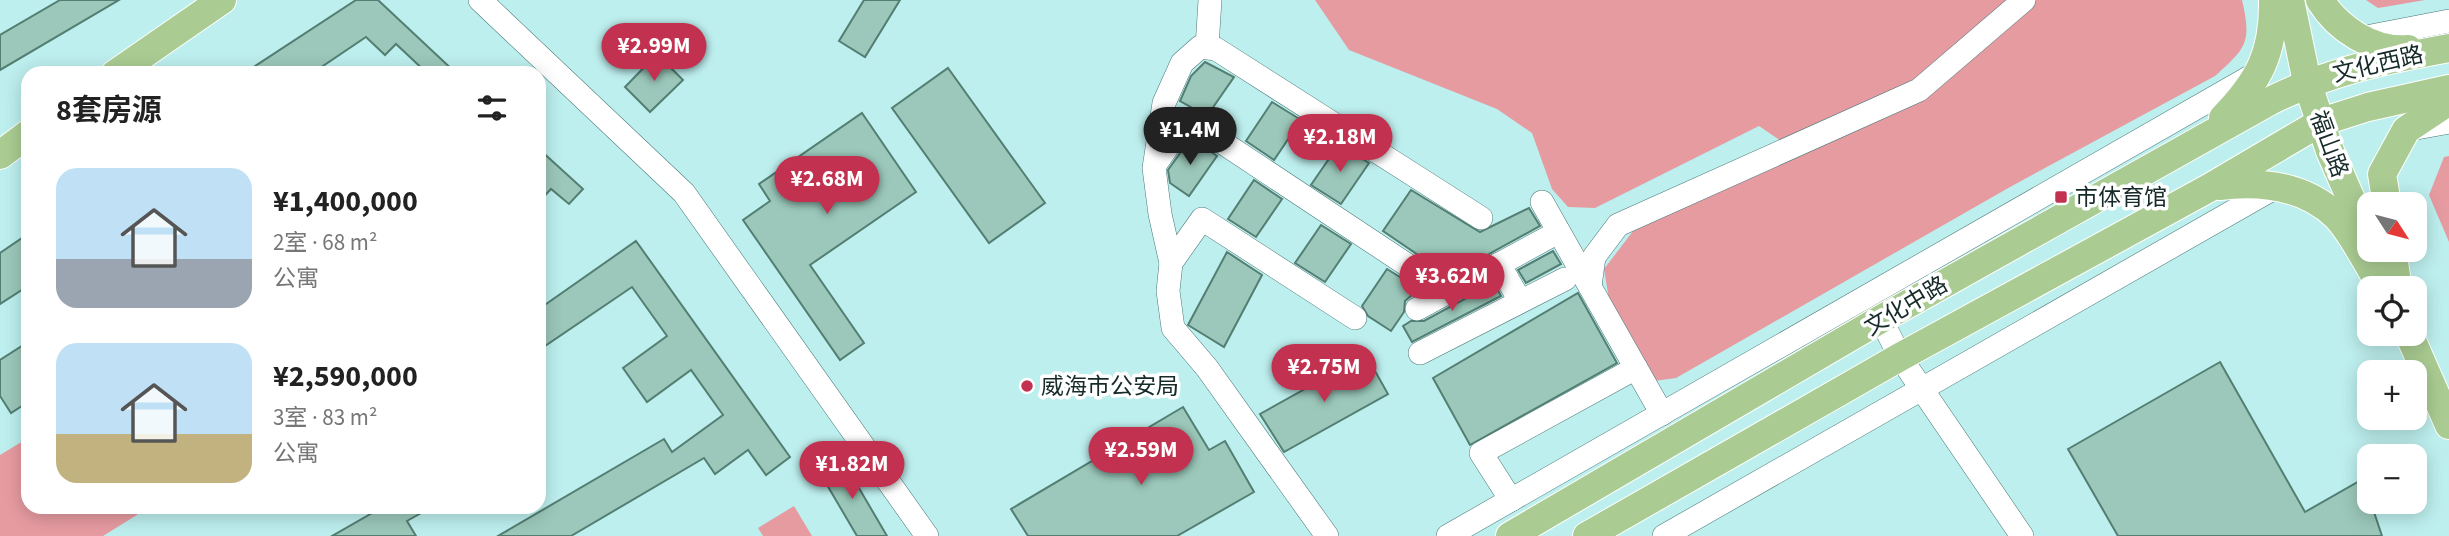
<!DOCTYPE html>
<html lang="zh">
<head>
<meta charset="utf-8">
<style>
  body { margin:0; font-family:"Source Sans 3","Noto Sans SC",sans-serif; background:#f2f2f2; color:#222; height:100vh; display:flex; flex-direction:column; font-size:26px; white-space:nowrap }
  * { box-sizing:border-box; margin:0 }
  p { font-size:23px; color:#767676 }
  .icon { flex:none; width:38px; height:38px; fill:none; stroke:currentColor; stroke-width:2; stroke-linecap:round; stroke-linejoin:round }
  .map { position:relative; flex:1; overflow:hidden }
  .side { position:absolute; left:21px; top:66px; width:525px; height:448px; display:flex; flex-direction:column; background:#fff; border-radius:21px; box-shadow:0 4px 18px #0003 }
  .side>* { flex:none }
  .needle { width:46px; rotate:126deg }
  .buttons { position:absolute; left:2357px; top:192px; display:grid; gap:14px }
  .buttons a { display:grid; place-items:center; width:70px; height:70px; border-radius:14px; background:#fff; box-shadow:0 4px 18px #0003; font-size:35px }
  .price { position:absolute; translate:-50% -60px; padding:0 16px; border-radius:24px; background:#c23250; color:#fff; font-size:23px; line-height:46px; filter:drop-shadow(0 2px 4px #0008) }
  .price::after { content:''; position:absolute; left:50%; top:42px; width:21px; height:16px; margin-left:-10px; background:inherit; clip-path:polygon(0 0,100% 0,50% 100%) }
  .price.current { background:#222; color:#fff }
  ul { padding:0; list-style:none }
  li { display:flex; align-items:center; gap:21px; height:175px; padding:0 35px }
  li span { display:grid; place-items:center; flex:none; width:196px; height:140px; border-radius:21px; color:#555 }
  li>.icon { margin-inline-start:auto }
  span .icon { width:84px; height:84px; fill:#fffc; stroke-width:1 }
  li b { font-size:30px }
  h2 { display:flex; justify-content:space-between; align-items:center; height:84px; padding:0 35px; font-size:30px }
  .map>svg:first-child { display:block }
  .green { fill:#e69ba1 }
  .building { fill:#9bc8ba; stroke:#537e72; stroke-width:2 }
  .lines { fill:none; stroke-linecap:round; stroke-linejoin:round }
  .minor-casing { stroke:#487776; stroke-width:24 }
  .major-casing { stroke:#fff; stroke-width:30 }
  .minor { stroke:#fff; stroke-width:23 }
  .major { stroke:#aacc92; stroke-width:28 }
  .poi-dot { fill:#c23250; stroke:#fff; stroke-width:2.5 }
  .labels { text-anchor:middle; dominant-baseline:central; stroke-width:7; stroke-linejoin:round; paint-order:stroke }
  .street-label { font-size:23px; fill:#162a29; stroke:#fff }
  .poi-label { font-size:23px; fill:#162a29; stroke:#fff; text-anchor:start }
</style>
</head>
<body>
<div class="map">
<svg width="2449" height="536" viewBox="0 0 2449 536">
  <rect width="100%" height="100%" fill="#bdefee"/>
  <g class="green">
    <path d="M1315 0H2242C2252 43 2246 48 2215 76L2010 187 1676 378 1654 381 1612 318 1604 269 1643 218 1790 147 1759 126 1595 208 1568 207 1552 189 1532 133 1497 109 1349 50Z"/>
    <polygon points="2366,0 2425,0 2378,8"/>
    <polygon points="2449,156 2449,242 2429,195 2444,157"/>
    <polygon points="28,438 28,508 148,508 103,536 0,536 0,455"/>
    <polygon points="794,506 812,536 763,536 758,528"/>
  </g>
  <g class="building">
    <polygon points="60,0 119,0 0,70 0,35"/>
    <polygon points="356,0 378,0 457,74 428,74 396,44 385,55 366,37 311,74 243,74"/>
    <polygon points="864,0 900,0 865,57 839,41"/>
    <polygon points="657,54 683,80 650,112 625,87"/>
    <polygon points="1205,62 1234,77 1207,116 1180,101 1191,76"/>
    <polygon points="948,68 1045,203 989,243 892,108"/>
    <polygon points="1272,102 1301,120 1274,160 1246,141"/>
    <polygon points="862,113 916,192 810,265 864,343 840,360 743,220 770,201 759,184"/>
    <polygon points="1191,138 1217,156 1189,196 1170,183 1168,170"/>
    <polygon points="1339,144 1369,163 1341,204 1311,185"/>
    <polygon points="539,149 583,189 569,204 551,189 539,202"/>
    <polygon points="1254,180 1282,199 1256,237 1228,219"/>
    <polygon points="1411,190 1480,232 1529,208 1540,226 1449,276 1383,231"/>
    <polygon points="1321,225 1351,244 1325,282 1295,263"/>
    <polygon points="28,234 28,286 0,304 0,253"/>
    <polygon points="636,241 790,457 766,475 748,450 715,474 704,458 571,536 498,536 664,439 672,452 723,415 691,370 647,402 623,368 667,336 632,287 539,350 539,309"/>
    <polygon points="1553,251 1561,264 1526,283 1518,270"/>
    <polygon points="1227,252 1262,275 1224,347 1188,325"/>
    <polygon points="1387,269 1419,289 1405,301 1404,312 1391,331 1368,316 1362,306"/>
    <polygon points="1494,283 1501,296 1412,342 1403,326 1411,321 1424,321"/>
    <polygon points="1578,293 1617,363 1470,445 1433,378"/>
    <polygon points="28,342 28,402 11,413 0,396 0,360"/>
    <polygon points="1366,355 1388,394 1284,452 1260,414"/>
    <polygon points="2220,362 2305,512 2363,479 2382,536 2118,536 2068,449"/>
    <polygon points="1183,407 1209,450 1225,441 1254,492 1177,536 1028,536 1011,509"/>
    <polygon points="842,459 887,536 857,536 820,473"/>
    <polygon points="381,508 430,508 407,521 416,536 332,536"/>
  </g>
  <g class="lines">
    <g class="minor-casing">
      <g id="minor">
        <polyline points="480,0 684,193 927,536"/>
        <polyline points="2361,38 2449,21"/>
        <polyline points="1207,47 1210,0"/>
        <polyline points="2411,129 2449,122"/>
        <polyline points="1157,162 1187,119 1448,292"/>
        <polyline points="1542,202 1662,414"/>
        <polyline points="1171,263 1202,219 1355,318"/>
        <polyline points="1499,264 1520,301"/>
        <polyline points="1590,286 1594,257 1618,225 1919,90 2024,0"/>
        <polyline points="1417,309 1549,237"/>
        <polyline points="1881,319 1900,357 2022,536"/>
        <polyline points="1420,353 1565,279"/>
        <polyline points="1511,500 1481,453 1636,368"/>
        <polyline points="1327,536 1207,368 1173,328 1168,291 1171,263 1160,214 1154,168 1164,103 1182,63 1200,47 1216,49 1481,218"/>
        <polyline points="1448,536 2257,73"/>
        <polyline points="1664,536 2276,187"/>
      </g>
    </g>
    <g class="major-casing">
      <g id="major">
        <polyline points="2290,0 2307,82 2330,151 2370,243"/>
        <path d="M2320 0C2338 29 2373 52 2408 49"/>
        <polyline points="115,74 222,0"/>
        <path d="M2223 118C2259 81 2274 53 2273 0"/>
        <polyline points="0,155 28,134"/>
        <path d="M2219 186C2261 181 2304 185 2336 216 2353 233 2369 268 2383 289"/>
        <polyline points="2387,205 2382,174 2406,130 2449,101"/>
        <polyline points="2392,250 2398,289"/>
        <polyline points="2409,334 2449,425"/>
        <path d="M1510 536 1881 319 2270 101C2330 71 2384 60 2449 48"/>
        <polyline points="1587,536 1900,357 2209,188 2321,122 2368,107 2449,89"/>
      </g>
    </g>
    <use href="#minor" class="minor"/>
    <use href="#major" class="major"/>
  </g>
  <g class="poi-dot">
    <rect x="2054" y="190" width="14" height="14" rx="3.5"/>
    <circle cx="1027" cy="386" r="7"/>
  </g>
  <g class="labels">
    <g class="street-label">
      <text transform="translate(2378 64) rotate(-13)">文化西路</text>
      <text transform="translate(2329 144) rotate(70)">福山路</text>
      <text transform="translate(1906 306) rotate(-31)">文化中路</text>
    </g>
    <g class="poi-label">
      <text x="2075" y="197">市体育馆</text>
      <text x="1041" y="386">威海市公安局</text>
    </g>
  </g>
</svg>
<div class="buttons">
<a><svg class="needle" viewBox="-14 -14 28 28"><path d="M0-13l5 13h-10z" fill="#e53935"/><path d="M0 13l5-13h-10z" fill="#767676"/></svg></a>
<a><svg class="icon" aria-label="locate" viewBox="0 0 24 24"><circle cx="12" cy="12" r="6"/><path d="M12 2v4M12 18v4M2 12h4M18 12h4"/></svg></a>
<a>+</a>
<a>−</a>
</div>
<b class="price" style="left:654px;top:83px">¥2.99M</b>
<b class="price current" style="left:1190px;top:167px">¥1.4M</b>
<b class="price" style="left:1340px;top:174px">¥2.18M</b>
<b class="price" style="left:827px;top:216px">¥2.68M</b>
<b class="price" style="left:1452px;top:313px">¥3.62M</b>
<b class="price" style="left:1324px;top:404px">¥2.75M</b>
<b class="price" style="left:1141px;top:487px">¥2.59M</b>
<b class="price" style="left:852px;top:501px">¥1.82M</b>
<section class="side">
<h2>8套房源<svg class="icon" aria-label="filters" viewBox="0 0 24 24"><path d="M4 7h16M4 17h16"/><circle cx="9" cy="7" r="2"/><circle cx="15" cy="17" r="2"/></svg></h2>
<ul>
<li><span style="background:linear-gradient(#bfe0f5 65%,#9aa5b1 0)"><svg class="icon" aria-label="home" viewBox="0 0 24 24"><path d="M3 11l9-7 9 7M6 9v11h12V9"/></svg></span><div><b>¥1,400,000</b><p>2室 · 68 m²</p><p>公寓</p></div></li>
<li><span style="background:linear-gradient(#bfe0f5 65%,#c2b280 0)"><svg class="icon" aria-label="home" viewBox="0 0 24 24"><path d="M3 11l9-7 9 7M6 9v11h12V9"/></svg></span><div><b>¥2,590,000</b><p>3室 · 83 m²</p><p>公寓</p></div></li>
</ul>
</section>
</div>
</body>
</html>
